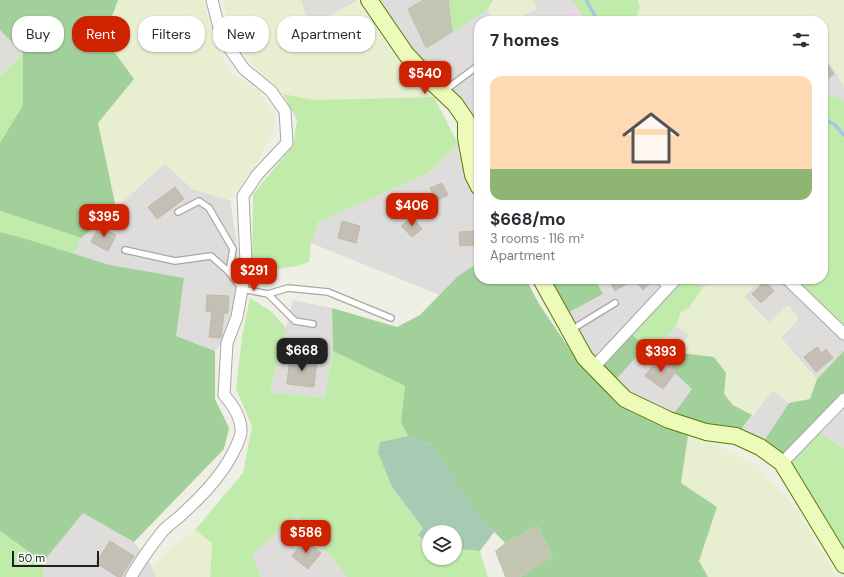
<!DOCTYPE html>
<html lang="en">
<head>
<meta charset="utf-8">
<style>
  body { margin:0; font-family:"DM Sans",sans-serif; background:#f2f2f3; color:#2b2b33; height:100vh; display:flex; flex-direction:column; font-size:15px; white-space:nowrap }
  * { box-sizing:border-box; margin:0 }
  p { font-size:13px; color:#7c7c81 }
  .icon { flex:none; width:22px; height:22px; fill:none; stroke:currentColor; stroke-width:2; stroke-linecap:round; stroke-linejoin:round }
  .map { position:relative; flex:1; overflow:hidden }
  .sheet { position:absolute; left:474px; top:16px; width:354px; height:268px; display:flex; flex-direction:column; background:#fff; border-radius:16px; box-shadow:0 1px 3px #0004 }
  .sheet>* { flex:none }
  .guide { position:absolute; left:12px; top:16px; width:380px; height:36px; display:flex; gap:8px }
  .buttons { position:absolute; left:422px; top:525px; display:grid; gap:8px }
  .buttons a { display:grid; place-items:center; width:40px; height:40px; border-radius:50%; background:#fff; box-shadow:0 1px 3px #0004; font-size:20px }
  .scale { position:absolute; left:12px; bottom:10px; width:87px; box-sizing:border-box; padding-left:4px; border:2px solid #202020; border-top:0; font-size:11px; line-height:14px; white-space:nowrap; color:#202020; -webkit-text-stroke:3px #fff; paint-order:stroke }
  .price { position:absolute; translate:-50% -34px; padding:0 9px; border-radius:8px; background:#cf2200; color:#fff; font-size:13px; line-height:26px; filter:drop-shadow(0 1px 2px #0008) }
  .price::after { content:''; position:absolute; left:50%; top:24px; width:12px; height:9px; margin-left:-6px; background:inherit; clip-path:polygon(0 0,100% 0,50% 100%) }
  .price.selected { background:#222; color:#fff }
  ul { padding:0; list-style:none }
  li { display:grid; align-content:center; gap:8px; height:212px; padding:0 16px }
  li+li { border-top:1px solid #e1e1e2 }
  li span { display:grid; place-items:center; height:124px; border-radius:12px; color:#555 }
  li>.icon { margin-inline-start:auto }
  span .icon { width:72px; height:72px; fill:#fffc; stroke-width:1 }
  li b { font-size:17px }
  h2 { display:flex; justify-content:space-between; align-items:center; height:48px; padding:0 16px; font-size:17px }
  .chip { padding:0 14px; border-radius:16px; background:#fff; box-shadow:0 1px 3px #0004; font-size:14px; line-height:36px }
  .chip.selected { background:#cf2200; color:#fff }
  .map>svg:first-child { display:block }
  .residential { fill:#dedddc }
  .industrial { fill:#e9d8e3 }
  .construction { fill:#c2c5b1 }
  .farmland { fill:#e8efd1 }
  .grass { fill:#c0ebab }
  .forest { fill:#a1d09a }
  .cemetery { fill:#a6cab2 }
  .lines { fill:none; stroke-linecap:round; stroke-linejoin:round }
  .stream { stroke:#a6c8de; stroke-width:3.5 }
  .building { fill:#c5beb5; stroke:#c2b8a8 }
  .lane-casing { stroke:#a7a7a7; stroke-width:8 }
  .street-casing { stroke:#a7a7a7; stroke-width:13 }
  .secondary-casing { stroke:#597a03; stroke-width:18 }
  .lane { stroke:#fff; stroke-width:5.5 }
  .street { stroke:#fff; stroke-width:11 }
  .secondary { stroke:#ecfaba; stroke-width:16 }
</style>
</head>
<body>
<div class="map">
<svg width="844" height="577" viewBox="0 0 844 577">
  <rect width="100%" height="100%" fill="#f0efe6"/>
  <g class="residential">
    <polygon points="301,0 357,0 357,1 309,26"/>
    <polygon points="369,0 422,0 407,9 426,49 487,10 494,21 479,21 479,108 466,120"/>
    <polygon points="532,0 572,0 576,5 557,21 514,21 537,8"/>
    <polygon points="0,30 23,53 0,76"/>
    <polygon points="823,52 844,86 844,100 823,92"/>
    <polygon points="458,144 466,178 479,208 479,262 458,276 440,295 311,243 318,222 427,174"/>
    <polygon points="165,163 192,189 230,200 239,258 237,298 226,338 215,351 176,336 110,265 74,254 81,238"/>
    <polygon points="601,279 676,279 594,367 562,316 603,294 597,282"/>
    <polygon points="693,279 715,279 702,289"/>
    <polygon points="761,279 787,279 844,334 844,351 817,379 781,338 799,318 769,323 744,297"/>
    <polygon points="293,300 332,308 333,351 325,398 270,392"/>
    <polygon points="676,326 690,335 664,362 692,389 669,420 611,385 646,346 653,352"/>
    <polygon points="773,390 789,403 760,447 736,436"/>
    <polygon points="844,399 844,449 814,429"/>
    <polygon points="83,513 134,542 151,565 156,577 43,577 43,562"/>
    <polygon points="297,515 347,577 261,577 251,555"/>
  </g>
  <g class="industrial">
    <polygon points="576,5 586,21 557,21"/>
    <polygon points="479,108 479,175 466,120"/>
  </g>
  <g class="construction">
    <polygon points="422,0 449,0 453,32 426,49 407,9"/>
    <polygon points="537,526 553,556 520,577 505,577 495,551 505,543"/>
  </g>
  <g class="farmland">
    <polygon points="118,0 203,0 214,39 231,73 258,90 277,122 259,160 230,200 192,189 165,163 116,208 98,123 134,79 104,38"/>
    <polygon points="222,0 301,0 309,26 357,1 400,62 434,97 314,100 283,94 249,60 226,12"/>
    <polygon points="493,0 532,0 537,8 514,21 494,21 487,10"/>
    <polygon points="638,0 844,0 844,86 823,52 823,21 643,21 636,18 640,6"/>
    <polygon points="715,279 761,279 744,297 768,323 788,305 799,318 781,338 817,379 810,399 789,403 773,390 752,415 733,405 724,394 726,373 714,357 673,352 690,335 676,326 681,312 689,308 702,289"/>
    <polygon points="688,435 710,442 759,466 799,513 837,577 708,577 698,561 717,507 681,483"/>
    <polygon points="195,530 212,543 210,577 156,577 151,565"/>
  </g>
  <g class="grass">
    <polygon points="449,0 493,0 487,10 453,32"/>
    <polygon points="572,0 638,0 640,6 636,18 643,21 586,21"/>
    <polygon points="23,53 23,105 0,143 0,76"/>
    <polygon points="823,92 844,100 844,334 787,279 823,279"/>
    <polygon points="283,94 314,100 434,97 458,144 427,174 318,222 311,243 309,262 297,266 252,273 253,194 293,146 297,120"/>
    <polygon points="0,211 81,238 74,254 0,232"/>
    <polygon points="676,279 693,279 702,289 689,308 681,312 676,326 653,352 627,331"/>
    <polygon points="250,298 272,312 286,328 270,392 325,398 333,351 405,386 401,422 408,436 380,442 392,487 423,528 418,535 429,545 429,558 455,558 455,551 460,549 480,551 488,577 347,577 297,515 252,555 261,577 210,577 212,543 195,530 243,473 252,426 236,389 242,336"/>
    <polygon points="814,429 844,449 844,565 782,463"/>
    <polygon points="0,531 43,562 43,577 0,577"/>
  </g>
  <g class="forest">
    <polygon points="0,0 118,0 104,38 134,79 98,123 116,208 81,238 0,211 0,143 23,105 23,53 0,30"/>
    <polygon points="0,232 26,239 110,265 184,278 176,336 215,351 215,399 229,428 224,449 134,542 83,513 43,562 0,531"/>
    <polygon points="479,262 479,279 526,279 539,304 577,360 618,405 669,425 688,435 681,483 717,507 699,561 708,577 520,577 553,556 537,526 505,543 475,512 433,446 408,436 401,422 405,386 333,351 332,308 397,327 420,315 458,276"/>
    <polygon points="541,279 595,279 603,294 562,316"/>
    <polygon points="627,331 646,346 611,385 594,367"/>
    <polygon points="844,351 844,399 782,463 760,447 789,403 810,399 817,379"/>
    <polygon points="673,352 714,357 726,373 724,394 733,405 752,415 736,436 669,420 692,389 663,362"/>
  </g>
  <polygon class="cemetery" points="408,436 433,446 475,511 494,532 480,551 460,549 455,551 455,532 429,532 429,545 418,535 423,528 392,487 378,452 380,442"/>
  <g class="lines">
    <g class="stream">
      <polyline points="586,0 598,21"/>
      <polyline points="823,119 834,124 844,135"/>
    </g>
  </g>
  <g class="building">
    <polygon points="823,57 834,74 823,82"/>
    <polygon points="442,183 448,195 436,201 430,188"/>
    <polygon points="175,187 184,199 157,219 148,207"/>
    <polygon points="412,217 422,229 412,237 401,226"/>
    <polygon points="342,221 360,226 356,243 338,238"/>
    <polygon points="99,226 116,235 108,251 91,242"/>
    <polygon points="476,231 476,245 460,246 459,232"/>
    <polygon points="608,279 654,279 654,280 643,290 634,279 615,291"/>
    <polygon points="765,281 774,291 761,303 752,294"/>
    <polygon points="207,295 229,296 228,313 224,313 221,338 209,337 212,312 206,311"/>
    <polygon points="817,347 822,353 826,349 833,358 816,372 804,357"/>
    <polygon points="659,356 677,370 663,389 645,376"/>
    <polygon points="290,357 317,360 314,387 287,384"/>
    <polygon points="305,539 321,553 308,569 292,556"/>
    <polygon points="110,541 134,556 121,577 118,577 96,563"/>
  </g>
  <g class="lines">
    <g class="lane-casing">
      <g id="lane">
        <polyline points="444,91 479,65"/>
        <polyline points="178,212 199,201 209,208 233,249 229,272"/>
        <polyline points="125,250 175,261 211,256 229,272 242,289 268,294 295,321 313,324"/>
        <polyline points="658,279 667,288"/>
        <polyline points="268,294 288,288 328,292 391,318"/>
        <polyline points="571,330 615,303"/>
      </g>
    </g>
    <g class="street-casing">
      <g id="street">
        <polyline points="787,279 844,334"/>
        <polyline points="594,367 676,279"/>
        <polyline points="782,463 844,399"/>
        <path d="M131 577C140 561 151 546 162 532 167 526 173 522 178 518 200 498 220 478 233 453 236 447 240 439 241 433 242 418 233 405 224 395L227 343 237 317 242 289 246 261 243 196 257 175 287 143 285 111 271 91 244 69 221 36 212 0"/>
      </g>
    </g>
    <g class="secondary-casing">
      <g id="secondary">
        <polyline points="369,0 406,54 436,86 455,104 466,120 466,138 473,175 479,187"/>
        <polyline points="541,279 585,358 625,399 669,420 706,432 736,436 760,447 782,463 844,565"/>
      </g>
    </g>
    <use href="#lane" class="lane"/>
    <use href="#street" class="street"/>
    <use href="#secondary" class="secondary"/>
  </g>
</svg>
<div class="buttons">
<a><svg class="icon" aria-label="layers" viewBox="0 0 24 24"><path d="M12 4l9 5-9 5-9-5zM3 14l9 5 9-5"/></svg></a>
</div>
<div class="scale">50 m</div>
<b class="price" style="left:425px;top:95px">$540</b>
<b class="price" style="left:412px;top:227px">$406</b>
<b class="price" style="left:104px;top:238px">$395</b>
<b class="price" style="left:254px;top:292px">$291</b>
<b class="price selected" style="left:302px;top:372px">$668</b>
<b class="price" style="left:661px;top:373px">$393</b>
<b class="price" style="left:306px;top:554px">$586</b>
<div class="guide">
<a class="chip">Buy</a>
<a class="chip selected">Rent</a>
<a class="chip">Filters</a>
<a class="chip">New</a>
<a class="chip">Apartment</a>
</div>
<section class="sheet">
<h2>7 homes<svg class="icon" aria-label="filters" viewBox="0 0 24 24"><path d="M4 7h16M4 17h16"/><circle cx="9" cy="7" r="2"/><circle cx="15" cy="17" r="2"/></svg></h2>
<ul>
<li><span style="background:linear-gradient(#ffd9b3 75%,#8fb573 0)"><svg class="icon" aria-label="home" viewBox="0 0 24 24"><path d="M3 11l9-7 9 7M6 9v11h12V9"/></svg></span><div><b>$668/mo</b><p>3 rooms · 116 m²</p><p>Apartment</p></div></li>
</ul>
</section>
</div>
</body>
</html>
